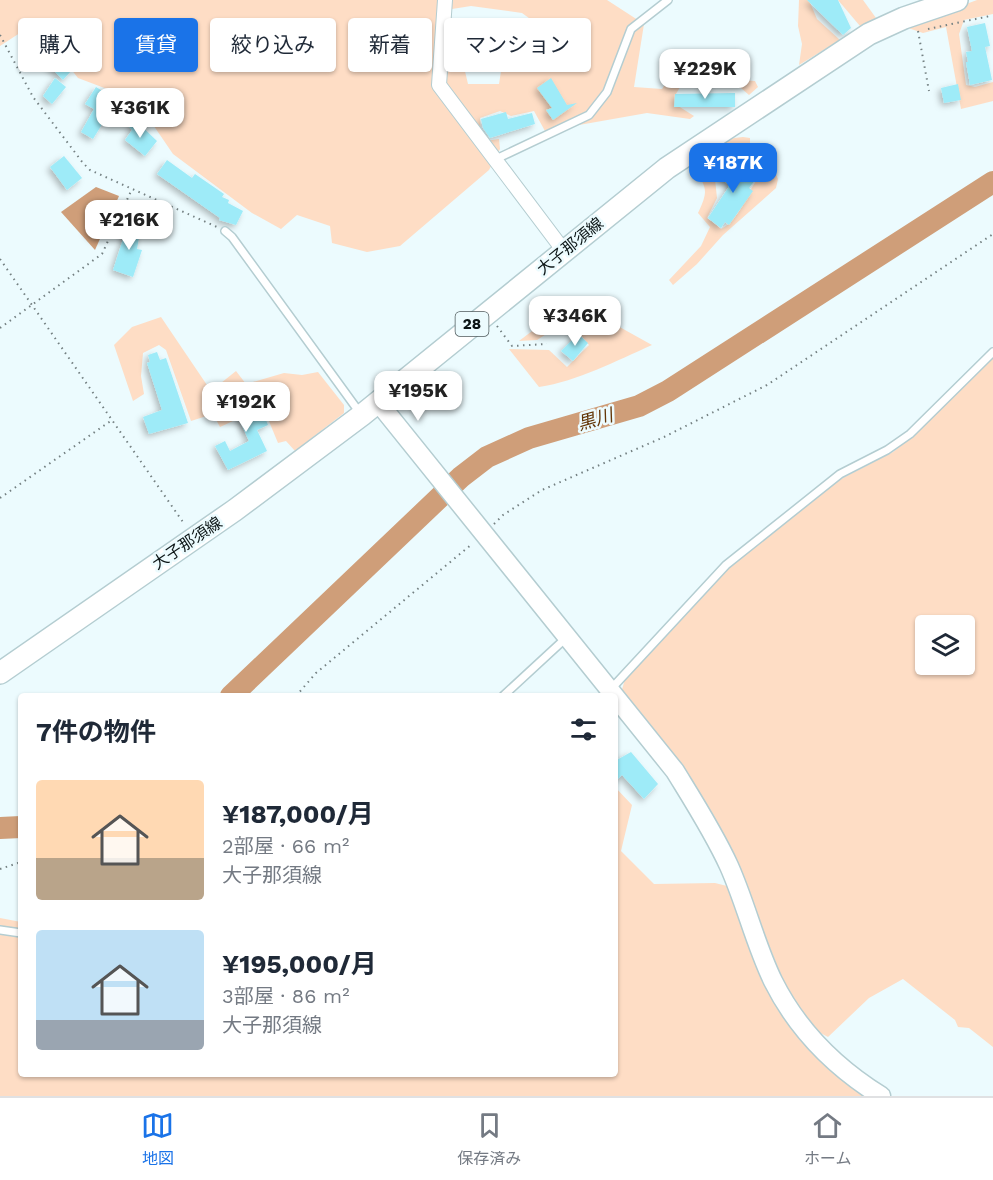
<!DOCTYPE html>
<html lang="ja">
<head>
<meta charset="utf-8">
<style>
  body { margin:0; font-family:"Work Sans","Noto Sans JP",sans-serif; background:#f2f2f3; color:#1f2937; height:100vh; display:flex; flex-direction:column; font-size:22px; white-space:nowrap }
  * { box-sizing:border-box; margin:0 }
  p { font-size:20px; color:#747a83 }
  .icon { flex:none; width:33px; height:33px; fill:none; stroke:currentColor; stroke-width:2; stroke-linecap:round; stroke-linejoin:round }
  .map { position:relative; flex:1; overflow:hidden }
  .details { position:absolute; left:18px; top:693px; width:600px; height:384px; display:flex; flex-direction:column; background:#fff; border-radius:6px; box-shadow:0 2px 4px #0004 }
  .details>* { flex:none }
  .banner { position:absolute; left:18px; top:18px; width:600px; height:54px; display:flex; gap:12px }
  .buttons { position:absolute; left:915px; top:615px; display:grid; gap:12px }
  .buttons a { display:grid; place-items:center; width:60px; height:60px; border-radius:6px; background:#fff; box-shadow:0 2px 4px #0004; font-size:30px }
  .price { position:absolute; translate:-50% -51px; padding:0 14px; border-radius:12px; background:#fff; color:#222; font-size:20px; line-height:39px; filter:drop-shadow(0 2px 3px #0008) }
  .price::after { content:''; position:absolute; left:50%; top:36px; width:18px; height:14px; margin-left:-9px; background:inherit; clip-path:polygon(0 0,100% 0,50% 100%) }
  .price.active { background:#1a73e8; color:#fff }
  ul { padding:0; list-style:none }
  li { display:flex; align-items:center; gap:18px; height:150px; padding:0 18px }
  li span { display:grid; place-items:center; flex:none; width:168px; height:120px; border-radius:6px; color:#555 }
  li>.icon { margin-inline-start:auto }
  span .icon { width:72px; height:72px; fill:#fffc; stroke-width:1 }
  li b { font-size:26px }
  h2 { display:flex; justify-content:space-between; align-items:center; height:72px; padding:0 18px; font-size:26px }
  .tag { padding:0 21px; border-radius:6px; background:#fff; box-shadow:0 2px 4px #0004; font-size:21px; line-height:54px }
  .tag.active { background:#1a73e8; color:#fff }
  .tabs { display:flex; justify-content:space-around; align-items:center; height:84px; border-top:2px solid #e0e1e3; background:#fff; font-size:16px; color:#747a83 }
  .tabs a { display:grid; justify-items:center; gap:3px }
  .tabs .active { color:#1a73e8 }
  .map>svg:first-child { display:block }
  .green { fill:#feddc5; fill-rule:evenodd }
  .water { fill:#cf9e79 }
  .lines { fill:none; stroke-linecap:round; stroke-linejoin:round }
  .river { stroke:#cf9e79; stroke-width:22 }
  .building { fill:#9eebf8; filter:url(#shadow) }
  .lane-casing { stroke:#b4cdd1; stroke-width:10 }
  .street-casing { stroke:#b4cdd1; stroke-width:16 }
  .secondary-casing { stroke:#b4cdd1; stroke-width:21 }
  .primary-casing { stroke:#b4cdd1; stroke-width:24 }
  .path { stroke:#748082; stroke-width:2; stroke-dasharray:1.5 4.5; stroke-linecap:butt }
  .lane { stroke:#fff; stroke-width:7 }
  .street { stroke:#fff; stroke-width:14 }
  .secondary { stroke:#fff; stroke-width:18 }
  .primary { stroke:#fff; stroke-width:21 }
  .labels { text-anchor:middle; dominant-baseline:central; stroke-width:5; stroke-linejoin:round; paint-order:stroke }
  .shield { fill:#ecfbfe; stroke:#4f5a5c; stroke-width:1.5 }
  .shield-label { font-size:15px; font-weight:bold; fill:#0c1516 }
  .street-label { font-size:16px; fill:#0c1516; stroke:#ecfbfe }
  .water-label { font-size:18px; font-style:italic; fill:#633506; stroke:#ecfbfe }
</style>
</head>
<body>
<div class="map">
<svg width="993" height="1096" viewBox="0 0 993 1096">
  <defs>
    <filter id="shadow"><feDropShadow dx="-3" dy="3" stdDeviation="3" flood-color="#0004"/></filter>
  </defs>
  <rect width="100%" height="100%" fill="#ecfbfe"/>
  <g class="green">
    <path d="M0 0H607L644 24 634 87 662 89 668 80 713 78 755 81 758 87 749 95 741 88 680 87 676 94 675 104 694 116 690 119 647 113 545 131 534 111 511 116 500 111 480 118 481 136 485 141 499 139 500 149 489 170 400 246 367 252 332 243 330 226 297 215 281 229 252 213 173 154 145 113 107 89 78 78 48 40 29 27 0 46ZM471 6 522 13 533 21 528 63 502 65 499 84H468L464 67 446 66 452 9Z"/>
    <polygon points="799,0 809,0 817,19 840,40 799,65 802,44 798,26"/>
    <polygon points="838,0 863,0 876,18 860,26"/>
    <polygon points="977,0 993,0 993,14 964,20 959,34 966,85 975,87 993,82 993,101 961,109 946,27 923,33 905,27"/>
    <path d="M743 137 750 138V152L756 159 768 156 778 179 776 188 723 235 697 264 673 285 669 280 701 246 710 227 698 213C709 190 707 186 692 168 705 147 719 139 743 137ZM731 158 756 181C746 196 738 221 721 229L707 218 717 198 715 179 718 160Z"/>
    <path d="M573 300 600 334 616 325 652 345C616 361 578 381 539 387L509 349 549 350 567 367 589 345 568 320 537 340 519 341Z"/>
    <polygon points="161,317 211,391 236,371 246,384 284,373 302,375 318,372 344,405 344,413 295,451 286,441 278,443 261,402 253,392 230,402 233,421 220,427 213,414 191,421 166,350 159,345 143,353 141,376 144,394 133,401 114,345 132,327"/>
    <path d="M993 357V1047L969 1028 958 1027 955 1020 903 979 869 998 828 1037C799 1023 786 989 775 960 753 907 734 851 705 802 681 762 650 728 621 693L625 679 723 572 839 480 893 452 918 432ZM926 626H964V664H926Z"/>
    <polygon points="615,787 632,805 621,851 654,884 715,883 727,886 759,966 873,1096 0,1096 0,918 21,922 21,1074 615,1074"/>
  </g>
  <polygon class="water" points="96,187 119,196 95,250 61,212"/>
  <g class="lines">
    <g class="river">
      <polyline points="231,696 461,477 487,457 529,438 639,406 668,391 993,182"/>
      <polyline points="0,828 21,827"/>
    </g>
  </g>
  <g class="building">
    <polygon points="807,0 838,0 851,28 843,35"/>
    <polygon points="985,23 990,46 985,47 992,80 970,85 966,62 968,62 966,52 972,51 967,27"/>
    <polygon points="42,34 63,55 60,58 71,71 63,80 30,47"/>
    <polygon points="55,78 66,87 52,104 43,96"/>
    <polygon points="551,78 567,105 577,103 553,120 546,110 552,108 537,88"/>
    <polygon points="958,84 961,100 944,103 941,88"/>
    <polygon points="96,87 117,100 93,139 81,132 94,109 85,104"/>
    <polygon points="735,93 735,107 674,107 675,94"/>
    <polygon points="506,112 508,119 532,113 535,124 490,138 483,128 481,119"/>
    <polygon points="135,120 157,141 145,156 125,140 132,130 129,127"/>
    <polygon points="64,156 82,178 67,190 50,167"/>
    <polygon points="735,158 746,166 742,170 755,180 749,188 753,191 729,225 725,222 721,228 708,218 728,188 728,184 720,178"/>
    <polygon points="167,160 192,178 195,174 224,194 222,197 229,200 228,203 243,211 236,225 219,220 220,218 157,174"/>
    <polygon points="124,224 141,226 137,249 142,250 133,277 113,270 124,236 122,235"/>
    <polygon points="578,334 588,343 573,361 561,351"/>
    <polygon points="157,352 160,360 166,358 188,423 149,434 143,417 162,410 147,363 150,362 148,355"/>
    <polygon points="255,393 268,425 257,430 267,451 228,470 215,446 225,441 230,451 249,441 233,406 236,405 235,402"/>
    <polygon points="631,752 658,784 644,799 622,775 615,782 615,761"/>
  </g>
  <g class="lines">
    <g class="lane-casing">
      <g id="lane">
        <polyline points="494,160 589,115 607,92 631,29 668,0"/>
        <polyline points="225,231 232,237 360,413"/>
        <polyline points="611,689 726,565 840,474 887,450 910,434 993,352"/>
        <polyline points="503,696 567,637"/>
        <polyline points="0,930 21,933"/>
      </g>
    </g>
    <g class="street-casing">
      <polyline id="street" points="445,0 439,85 564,251"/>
    </g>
    <g class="secondary-casing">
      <path id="secondary" d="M378 402 675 771C694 802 714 833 729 866 746 904 755 944 773 981 797 1029 836 1068 881 1096"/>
    </g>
    <g class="primary-casing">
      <polyline id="primary" points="0,673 235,510 362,415 667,168 869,34 904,18 957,0"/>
    </g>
    <g class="path">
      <polyline points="928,29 990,16"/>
      <polyline points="918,31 929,91"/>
      <polyline points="0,35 33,97 83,163 90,170 217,227"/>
      <polyline points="0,259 185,525"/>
      <polyline points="497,326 512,346 547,344"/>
      <polyline points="0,328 102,254 132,189"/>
      <polyline points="0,498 112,420"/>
      <polyline points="494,524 503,515 542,490 664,437 767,385 993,234"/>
      <polyline points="296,696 316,673 472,544"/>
      <polyline points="0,869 21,862"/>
    </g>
    <use href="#lane" class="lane"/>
    <use href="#street" class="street"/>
    <use href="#secondary" class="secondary"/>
    <use href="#primary" class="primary"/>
  </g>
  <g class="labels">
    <rect class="shield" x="455.5" y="312" width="33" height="24" rx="4.5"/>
    <g class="shield-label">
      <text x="472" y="324">28</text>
    </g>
    <g class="street-label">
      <text transform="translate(570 246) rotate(-39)">大子那須線</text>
      <text transform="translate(187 543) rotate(-34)">大子那須線</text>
    </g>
    <g class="water-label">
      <text transform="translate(595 419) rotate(-16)">黒川</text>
    </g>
  </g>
</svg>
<div class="buttons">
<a><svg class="icon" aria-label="layers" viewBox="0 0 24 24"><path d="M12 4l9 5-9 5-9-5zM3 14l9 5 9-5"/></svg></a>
</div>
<b class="price" style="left:705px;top:100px">¥229K</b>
<b class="price" style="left:140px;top:139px">¥361K</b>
<b class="price active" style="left:733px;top:194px">¥187K</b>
<b class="price" style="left:129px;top:251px">¥216K</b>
<b class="price" style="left:575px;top:347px">¥346K</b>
<b class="price" style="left:418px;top:422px">¥195K</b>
<b class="price" style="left:246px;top:433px">¥192K</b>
<div class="banner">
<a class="tag">購入</a>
<a class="tag active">賃貸</a>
<a class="tag">絞り込み</a>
<a class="tag">新着</a>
<a class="tag">マンション</a>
</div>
<section class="details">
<h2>7件の物件<svg class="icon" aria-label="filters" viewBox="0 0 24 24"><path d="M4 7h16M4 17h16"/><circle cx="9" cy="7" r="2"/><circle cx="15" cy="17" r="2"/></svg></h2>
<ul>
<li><span style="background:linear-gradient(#ffd9b3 65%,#b9a48a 0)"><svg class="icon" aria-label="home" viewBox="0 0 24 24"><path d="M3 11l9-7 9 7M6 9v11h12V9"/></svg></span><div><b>¥187,000/月</b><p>2部屋 · 66 m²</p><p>大子那須線</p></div></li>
<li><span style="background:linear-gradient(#bfe0f5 75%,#9aa5b1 0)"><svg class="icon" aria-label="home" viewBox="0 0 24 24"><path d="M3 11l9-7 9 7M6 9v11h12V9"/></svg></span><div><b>¥195,000/月</b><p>3部屋 · 86 m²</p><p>大子那須線</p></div></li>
</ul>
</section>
</div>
<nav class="tabs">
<a class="active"><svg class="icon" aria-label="map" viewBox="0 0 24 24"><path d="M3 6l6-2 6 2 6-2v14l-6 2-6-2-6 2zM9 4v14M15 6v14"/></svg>地図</a>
<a><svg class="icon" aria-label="saved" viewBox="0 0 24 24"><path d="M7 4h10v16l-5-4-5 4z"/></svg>保存済み</a>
<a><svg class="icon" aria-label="home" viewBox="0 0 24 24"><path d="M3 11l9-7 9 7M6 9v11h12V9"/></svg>ホーム</a>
</nav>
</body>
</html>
